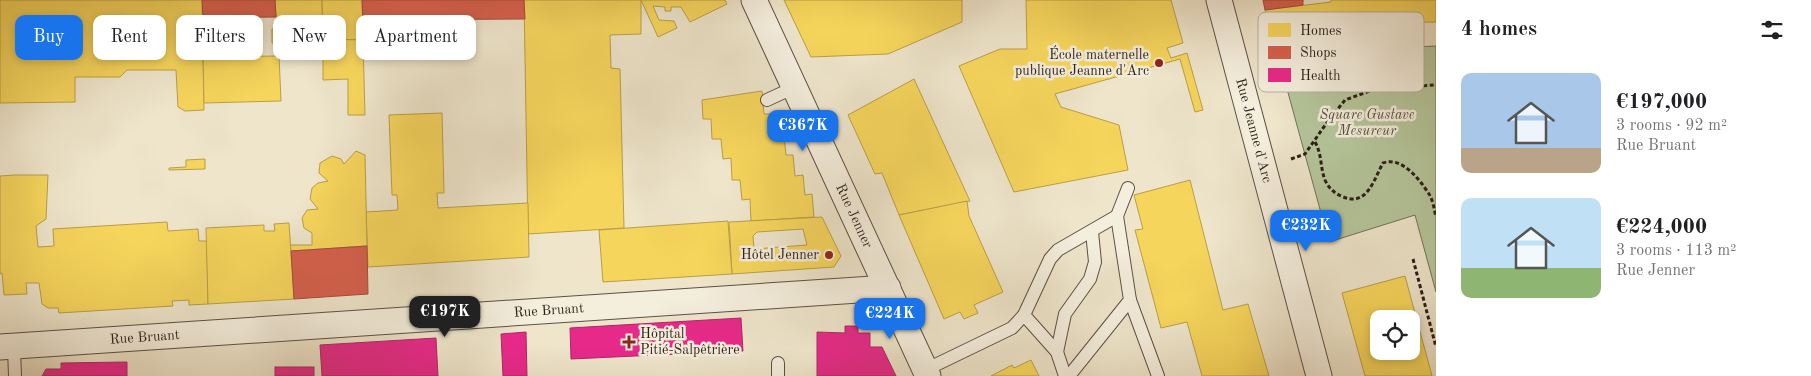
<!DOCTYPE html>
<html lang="en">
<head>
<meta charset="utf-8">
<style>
  body { margin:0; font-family:"Old Standard TT",serif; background:#f6f6f6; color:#202124; height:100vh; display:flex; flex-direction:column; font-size:19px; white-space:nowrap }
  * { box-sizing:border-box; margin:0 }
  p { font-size:16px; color:#757577 }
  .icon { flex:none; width:28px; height:28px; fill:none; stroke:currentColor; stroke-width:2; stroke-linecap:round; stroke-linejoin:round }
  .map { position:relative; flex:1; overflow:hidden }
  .sheet { display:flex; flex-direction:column; background:#fff; width:375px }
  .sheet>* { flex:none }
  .banner { position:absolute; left:15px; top:15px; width:475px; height:45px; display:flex; gap:10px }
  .fabs { position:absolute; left:1370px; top:310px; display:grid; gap:10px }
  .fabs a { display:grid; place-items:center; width:50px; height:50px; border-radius:10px; background:#fff; box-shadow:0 2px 8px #0003; font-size:25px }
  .price { position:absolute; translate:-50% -42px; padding:0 11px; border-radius:10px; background:#1a73e8; color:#fff; font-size:16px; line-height:32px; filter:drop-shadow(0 1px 2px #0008) }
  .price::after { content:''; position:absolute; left:50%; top:30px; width:15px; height:11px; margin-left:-8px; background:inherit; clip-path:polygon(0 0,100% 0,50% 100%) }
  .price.active { background:#222; color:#fff }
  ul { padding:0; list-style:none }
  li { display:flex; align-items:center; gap:15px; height:125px; padding:0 25px }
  li span { display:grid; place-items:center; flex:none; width:140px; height:100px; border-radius:10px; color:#555 }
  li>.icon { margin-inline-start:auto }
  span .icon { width:60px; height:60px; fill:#fffc; stroke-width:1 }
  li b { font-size:21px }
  h2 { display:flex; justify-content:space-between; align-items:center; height:60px; padding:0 25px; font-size:21px }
  .chip { padding:0 18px; border-radius:10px; background:#fff; box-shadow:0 2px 8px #0003; font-size:18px; line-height:45px }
  .chip.active { background:#1a73e8; color:#fff }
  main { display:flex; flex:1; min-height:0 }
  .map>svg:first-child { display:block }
  .green { fill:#b5c59a; stroke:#707259 }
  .homes { fill:#f6d55c; stroke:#b99e48; fill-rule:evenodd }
  .shops { fill:#d6604d; stroke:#a34c3d }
  .health { fill:#e7298a; stroke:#af2668 }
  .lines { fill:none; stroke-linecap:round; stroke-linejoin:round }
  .service-casing { stroke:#5c5045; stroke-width:14 }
  .minor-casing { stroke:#5c5045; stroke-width:27 }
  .path { stroke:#2c1e18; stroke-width:3; stroke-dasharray:4 2.5; stroke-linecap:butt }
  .service { stroke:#f4eedd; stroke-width:12 }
  .minor { stroke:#f4eedd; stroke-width:25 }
  .poi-dot { fill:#8f2418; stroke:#f4eedd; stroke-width:2 }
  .labels { text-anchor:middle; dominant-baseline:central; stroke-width:5; stroke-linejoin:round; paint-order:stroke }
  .poi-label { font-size:14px; fill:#2c1e18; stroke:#f4eedd; text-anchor:end }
  .park-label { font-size:14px; font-style:italic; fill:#55503f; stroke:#f4eedd }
  .street-label { font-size:14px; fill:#2c1e18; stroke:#f4eedd }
  .key { fill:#f4eedd; stroke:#b8b0a2; stroke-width:1 }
  .key-label { font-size:14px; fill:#2c1e18 }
</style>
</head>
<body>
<main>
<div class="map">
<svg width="1436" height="376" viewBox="0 0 1436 376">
  <rect width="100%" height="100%" fill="#eee5cb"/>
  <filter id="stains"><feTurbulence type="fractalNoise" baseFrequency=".004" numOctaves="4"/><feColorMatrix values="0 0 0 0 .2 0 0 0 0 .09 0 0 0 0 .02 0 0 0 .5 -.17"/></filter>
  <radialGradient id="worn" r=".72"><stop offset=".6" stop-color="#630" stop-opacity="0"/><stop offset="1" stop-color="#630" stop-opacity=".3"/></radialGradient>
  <polygon class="green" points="1436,46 1436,292 1415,215 1329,242 1284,78 1330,65 1330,61 1368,49"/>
  <g class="homes">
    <polygon points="0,0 202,0 204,110 185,111 178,107 176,70 127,70 120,77 75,77 75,102 0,103"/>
    <polygon points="275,0 322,0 323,42 278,43"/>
    <polygon points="322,0 362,0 363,40 323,39"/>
    <polygon points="524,0 641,0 641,34 610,35 611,68 620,69 624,228 528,234"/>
    <polygon points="641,0 725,0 727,4 690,22 681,7 671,7 671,11 665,11 665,7 653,6 659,20 674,21 677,28 658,37"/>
    <polygon points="784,0 962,0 962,22 888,54 811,57"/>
    <polygon points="1026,0 1171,0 1183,43 1167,48 1171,58 1187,53 1203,110 1195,112 1180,59 1055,94 1061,107 1119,125 1128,170 1014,192 959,66 1000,49 1027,49"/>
    <polygon points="1331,0 1436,0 1436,22 1354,23 1354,20 1319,25 1331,65 1284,78 1265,10 1331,2"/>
    <polygon points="272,29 277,29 278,43 272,43"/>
    <polygon points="323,39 363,40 365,115 348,115 348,79 323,80"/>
    <polygon points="279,56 281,101 204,103 203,57"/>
    <polygon points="914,79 970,201 899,215 882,173 875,174 848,115"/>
    <polygon points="762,91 764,114 775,114 775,135 784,135 786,155 793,155 795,176 803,175 805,195 812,194 814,217 751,221 750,199 742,200 740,180 732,180 731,158 723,159 721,139 712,139 711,119 703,119 702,100"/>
    <polygon points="442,113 444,193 437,193 438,208 528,203 529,257 368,267 366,212 398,210 397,195 392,195 389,115"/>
    <polygon points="356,151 365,155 367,246 291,251 290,245 312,245 312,233 304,228 302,218 307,210 318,209 310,199 312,188 318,183 328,181 319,173 320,163 332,156 341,159 344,164"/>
    <polygon points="205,159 205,169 169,170 169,168 186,167 186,160"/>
    <polygon points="14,175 48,175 46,219 36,226 38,247 54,246 53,229 167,222 168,231 198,229 199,241 207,241 208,304 189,305 189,300 172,301 173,306 59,313 58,308 48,308 42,304 39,283 26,283 27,294 4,295 2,273 0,274 0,176"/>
    <polygon points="1190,180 1223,310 1248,304 1269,376 1202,376 1187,322 1161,328 1135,230 1143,229 1134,195"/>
    <polygon points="967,201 969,216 1003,292 974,305 978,313 964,319 960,312 944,319 899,215"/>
    <path d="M822 217 841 256 834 267 732 274 729 222ZM803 229 807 245 754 249 753 236 757 232Z"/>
    <polygon points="728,221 732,274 603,282 599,230"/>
    <polygon points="289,223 294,299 208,304 206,228 264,225 264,231 275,231 274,224"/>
    <path d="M1405 276 1432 376H1365L1342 293ZM1379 319H1411V351H1379Z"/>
    <polygon points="1031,360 1039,376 991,376 1012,365 1014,368"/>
  </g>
  <g class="shops">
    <polygon points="202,0 275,0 276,17 203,18"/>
    <polygon points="362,0 524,0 525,19 363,20"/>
    <polygon points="1263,0 1303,0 1303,5 1265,10"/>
    <polygon points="367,246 368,294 294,299 291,251"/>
  </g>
  <g class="health">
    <polygon points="741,318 743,351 571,359 570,328"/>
    <polygon points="845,326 858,326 858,333 870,333 870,347 882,347 896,376 817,376 817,332 845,333"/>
    <polygon points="526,332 527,376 503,376 501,334"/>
    <polygon points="436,338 438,376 322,376 320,345"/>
    <polygon points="127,362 127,376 42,376 46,369 61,369 61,363"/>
    <rect x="275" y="367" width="39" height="9"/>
  </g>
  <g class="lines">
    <g class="service-casing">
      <g id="service">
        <polyline points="767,100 795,87"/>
        <polyline points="1130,300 1158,376"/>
        <polyline points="1024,315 1057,352 1065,376"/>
        <polyline points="14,348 15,376"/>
        <polyline points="1057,352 1065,314 1090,279 1095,262 1092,232"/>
        <polyline points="778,363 778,376"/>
        <polyline points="925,370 1012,328 1024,315 1050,259 1058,250 1117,216 1128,188"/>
        <polyline points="1069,376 1130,300 1117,216"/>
      </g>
    </g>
    <g class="minor-casing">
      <g id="minor">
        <path id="s1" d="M754 0 928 376"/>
        <path id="s2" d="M1219 0 1319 376"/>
        <path id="s3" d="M0 347 888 288"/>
      </g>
    </g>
    <g class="path">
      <path d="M1315 142C1322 154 1320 167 1325 180 1328 187 1334 193 1341 196 1367 208 1373 181 1383 163 1402 156 1420 180 1429 194 1433 200 1434 209 1436 217"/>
      <polyline points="1291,159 1305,154 1328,121 1345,100 1378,88 1436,85"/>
      <polyline points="1413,259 1436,347"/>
    </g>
    <use href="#service" class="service"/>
    <use href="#minor" class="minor"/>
  </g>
  <g class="poi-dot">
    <circle cx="1159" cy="63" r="5"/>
    <circle cx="829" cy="255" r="5"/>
    <path d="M626.5 334.5h5v5h5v5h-5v5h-5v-5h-5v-5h5z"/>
  </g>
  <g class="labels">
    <g class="poi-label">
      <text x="1149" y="55">École maternelle<tspan x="1149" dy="16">publique Jeanne d'Arc</tspan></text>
      <text x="819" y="255">Hôtel Jenner</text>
      <text x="640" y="334" text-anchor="start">Hôpital<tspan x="640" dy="16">Pitié-Salpêtrière</tspan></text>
    </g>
    <g class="park-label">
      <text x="1367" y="115">Square Gustave<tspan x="1367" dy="16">Mesureur</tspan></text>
    </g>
    <g class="street-label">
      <text stroke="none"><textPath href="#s2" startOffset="135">Rue Jeanne d'Arc</textPath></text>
      <text stroke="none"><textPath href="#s1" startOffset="238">Rue Jenner</textPath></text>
      <text stroke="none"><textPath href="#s3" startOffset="550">Rue Bruant</textPath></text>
      <text stroke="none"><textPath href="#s3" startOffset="145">Rue Bruant</textPath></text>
    </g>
  </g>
  <rect x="1258" y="12" width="166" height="80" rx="8" class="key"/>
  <rect x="1268" y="23" width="23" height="14" fill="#f6d55c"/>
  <rect x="1268" y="46" width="23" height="13" fill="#d6604d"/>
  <rect x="1268" y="68" width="23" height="14" fill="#e7298a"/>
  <g class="key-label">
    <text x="1300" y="35">Homes</text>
    <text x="1300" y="57">Shops</text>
    <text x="1300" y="80">Health</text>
  </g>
  <rect width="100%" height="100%" filter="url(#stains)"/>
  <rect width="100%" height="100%" fill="url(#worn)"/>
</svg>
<div class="fabs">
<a><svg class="icon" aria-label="locate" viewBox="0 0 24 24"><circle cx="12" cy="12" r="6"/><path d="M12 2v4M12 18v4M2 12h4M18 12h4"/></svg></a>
</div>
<b class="price" style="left:803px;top:152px">€367K</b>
<b class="price" style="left:1306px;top:252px">€232K</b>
<b class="price active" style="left:445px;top:338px">€197K</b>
<b class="price" style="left:890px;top:340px">€224K</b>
<div class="banner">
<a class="chip active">Buy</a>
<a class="chip">Rent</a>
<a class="chip">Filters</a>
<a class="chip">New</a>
<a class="chip">Apartment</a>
</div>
</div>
<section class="sheet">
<h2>4 homes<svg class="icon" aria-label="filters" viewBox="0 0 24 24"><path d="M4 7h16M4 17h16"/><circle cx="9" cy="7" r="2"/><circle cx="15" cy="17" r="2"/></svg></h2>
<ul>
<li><span style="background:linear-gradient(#a9c7e8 75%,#b9a48a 0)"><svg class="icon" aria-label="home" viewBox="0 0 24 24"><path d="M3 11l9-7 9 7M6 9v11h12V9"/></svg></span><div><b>€197,000</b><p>3 rooms · 92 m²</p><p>Rue Bruant</p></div></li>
<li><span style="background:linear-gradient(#bfe0f5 70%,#8fb573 0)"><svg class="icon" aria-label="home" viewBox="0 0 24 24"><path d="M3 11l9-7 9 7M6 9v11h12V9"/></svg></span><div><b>€224,000</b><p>3 rooms · 113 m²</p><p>Rue Jenner</p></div></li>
</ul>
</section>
</main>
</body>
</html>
